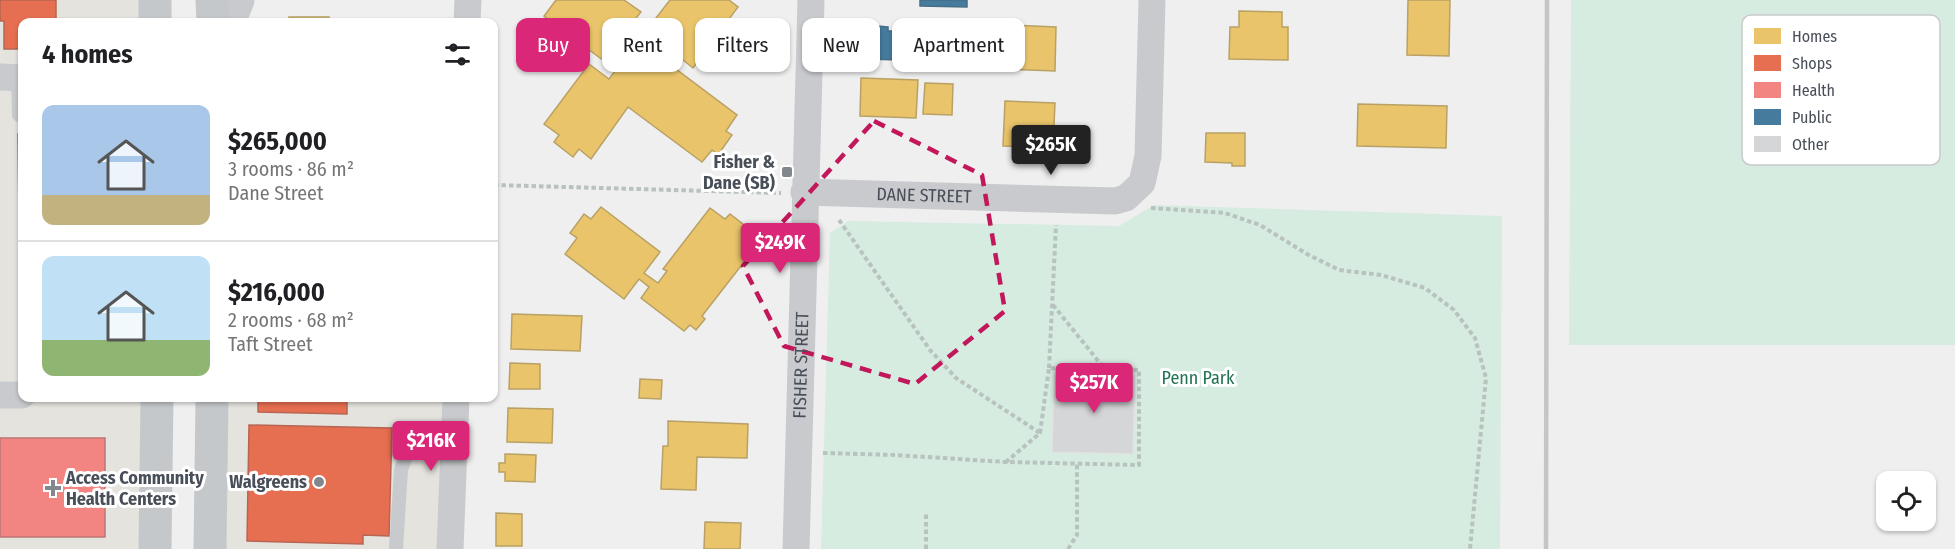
<!DOCTYPE html>
<html lang="en">
<head>
<meta charset="utf-8">
<style>
  body { margin:0; font-family:"Fira Sans Condensed",sans-serif; background:#f6f6f6; color:#202124; height:100vh; display:flex; flex-direction:column; font-size:22px; white-space:nowrap }
  * { box-sizing:border-box; margin:0 }
  p { font-size:20px; color:#757577 }
  .icon { flex:none; width:33px; height:33px; fill:none; stroke:currentColor; stroke-width:2; stroke-linecap:round; stroke-linejoin:round }
  .map { position:relative; flex:1; overflow:hidden }
  .drawer { position:absolute; left:18px; top:18px; width:480px; height:384px; display:flex; flex-direction:column; background:#fff; border-radius:12px; box-shadow:0 2px 4px #0004 }
  .drawer>* { flex:none }
  .hud { position:absolute; left:516px; top:18px; width:570px; height:54px; display:flex; gap:12px }
  .buttons { position:absolute; left:1876px; top:471px; display:grid; gap:12px }
  .buttons a { display:grid; place-items:center; width:60px; height:60px; border-radius:12px; background:#fff; box-shadow:0 2px 4px #0004; font-size:30px }
  .price { position:absolute; translate:-50% -51px; padding:0 14px; border-radius:6px; background:#db2777; color:#fff; font-size:20px; line-height:39px; filter:drop-shadow(0 2px 3px #0008) }
  .price::after { content:''; position:absolute; left:50%; top:36px; width:18px; height:14px; margin-left:-9px; background:inherit; clip-path:polygon(0 0,100% 0,50% 100%) }
  .price.active { background:#222; color:#fff }
  ul { padding:0; list-style:none }
  li { display:flex; align-items:center; gap:18px; height:150px; padding:0 24px }
  li+li { border-top:2px solid #e0e0e0 }
  li span { display:grid; place-items:center; flex:none; width:168px; height:120px; border-radius:12px; color:#555 }
  li>.icon { margin-inline-start:auto }
  span .icon { width:72px; height:72px; fill:#fffc; stroke-width:1 }
  li b { font-size:26px }
  h2 { display:flex; justify-content:space-between; align-items:center; height:72px; padding:0 24px; font-size:26px }
  .chip { padding:0 21px; border-radius:12px; background:#fff; box-shadow:0 2px 4px #0004; font-size:21px; line-height:54px }
  .chip.active { background:#db2777; color:#fff }
  .map>svg:first-child { display:block }
  .commercial { fill:#e4e3dd }
  .green { fill:#d6ece1 }
  .homes { fill:#e9c46a; stroke:#b9a165; stroke-width:1.5 }
  .shops { fill:#e76f51; stroke:#b76553; stroke-width:1.5 }
  .health { fill:#f28482; stroke:#bf7476; stroke-width:1.5 }
  .public { fill:#457b9d; stroke:#466e89; stroke-width:1.5 }
  .building { fill:#d5d6d8; stroke:#e1e1e2; stroke-width:1.5 }
  .lines { fill:none; stroke-linecap:round; stroke-linejoin:round }
  .path { stroke:#b8c2bf; stroke-width:4; stroke-dasharray:4.5 3; stroke-linecap:butt }
  .service { stroke:#c9cacd; stroke-width:14 }
  .minor { stroke:#c9cacd; stroke-width:27 }
  .tertiary { stroke:#c9cacd; stroke-width:33 }
  .primary { stroke:#c5c8cb; stroke-width:33 }
  .rail { stroke:#c4c5c7; stroke-width:4.5 }
  .marked { fill:none; stroke:#c2185b; stroke-width:4.5; stroke-dasharray:12 8; stroke-linejoin:round }
  .poi-dot { fill:#82878e; stroke:#fff; stroke-width:2 }
  .labels { text-anchor:middle; dominant-baseline:central; stroke-width:6; stroke-linejoin:round; paint-order:stroke }
  .poi-label { font-size:18px; font-weight:bold; fill:#484f59; stroke:#fff; text-anchor:end }
  .street-label { font-size:18px; fill:#484f59; stroke:#fff }
  .park-label { font-size:18px; fill:#217353; stroke:#fff }
  .key { fill:#fff; stroke:#c8cacd; stroke-width:1.5 }
  .key-label { font-size:16px; fill:#484f59 }
</style>
</head>
<body>
<div class="map">
<svg width="1955" height="549" viewBox="0 0 1955 549">
  <rect width="100%" height="100%" fill="#efefef"/>
  <g class="commercial">
    <polygon points="0,0 155,0 155,22 22,22 22,398 157,398 155,549 0,549"/>
    <polygon points="212,398 456,398 450,549 210,549"/>
  </g>
  <g class="green">
    <polygon points="1571,0 1955,0 1955,345 1569,345"/>
    <polygon points="1154,205 1502,216 1500,549 821,549 830,233 848,221 1119,226"/>
  </g>
  <g class="homes">
    <polygon points="556,0 624,0 641,12 636,18 649,27 670,0 729,0 738,7 693,68 683,60 676,69 737,115 726,131 732,135 718,155 712,150 702,162 628,107 591,159 579,149 573,157 554,142 559,135 544,124 589,64 609,79 622,62 609,53 604,61 544,16"/>
    <polygon points="1408,0 1450,0 1449,56 1407,55"/>
    <polygon points="1239,11 1282,12 1282,27 1288,27 1288,60 1229,59 1230,27 1239,27"/>
    <polygon points="289,17 329,17 329,22 288,22"/>
    <polygon points="1007,25 1056,27 1055,71 1006,69"/>
    <polygon points="861,78 918,80 916,118 860,116"/>
    <polygon points="925,83 953,84 952,115 923,114"/>
    <polygon points="1005,101 1055,103 1053,147 1003,146"/>
    <polygon points="1358,104 1447,106 1446,148 1357,146"/>
    <polygon points="1206,133 1245,133 1245,166 1232,166 1232,163 1205,162"/>
    <polygon points="601,207 660,252 644,273 658,283 667,271 663,269 710,208 725,219 730,214 748,228 744,234 758,244 702,316 705,319 696,330 690,325 684,331 641,298 649,287 639,279 624,299 565,254 577,238 570,233 584,214 591,219"/>
    <polygon points="512,314 582,316 580,351 511,349"/>
    <polygon points="510,363 540,364 540,389 509,389"/>
    <polygon points="640,379 662,380 661,399 639,398"/>
    <polygon points="508,408 553,409 552,443 507,442"/>
    <polygon points="668,421 748,424 747,458 697,457 696,490 661,489 663,446 668,446"/>
    <polygon points="505,454 536,455 535,482 505,481 505,472 499,472 499,463 505,463"/>
    <polygon points="496,513 522,514 522,546 496,546"/>
    <polygon points="705,522 741,523 740,549 704,549"/>
  </g>
  <g class="shops">
    <polygon points="0,0 56,0 56,22 22,22 22,49 4,49 4,21 0,21"/>
    <polygon points="18,134 22,134 22,221 19,221"/>
    <polygon points="258,398 347,398 347,414 258,412"/>
    <polygon points="249,425 392,428 389,536 363,535 363,544 247,541"/>
  </g>
  <rect class="health" x="0" y="438" width="105" height="99"/>
  <g class="public">
    <polygon points="920,0 967,0 967,7 920,6"/>
    <polygon points="877,26 888,27 888,31 901,31 900,60 868,59 869,30 877,31"/>
  </g>
  <polygon class="building" points="1054,374 1135,376 1133,454 1052,452"/>
  <g class="lines">
    <g class="path">
      <polyline points="494,185 781,193"/>
      <polyline points="1151,208 1225,213 1260,225 1307,254 1339,270 1381,275 1425,288 1454,310 1475,338 1486,378 1470,549"/>
      <polyline points="839,220 930,350 956,378 1040,433"/>
      <polyline points="1053,305 1104,368"/>
      <polyline points="1049,368 1056,225"/>
      <polyline points="823,453 895,455 1006,462 1139,465 1139,370 1049,368 1040,433 1006,462"/>
      <polyline points="926,549 926,513"/>
      <polyline points="1068,549 1077,535 1077,463"/>
    </g>
    <g class="service">
      <polyline points="18,77 19,115 22,115"/>
      <polyline points="396,549 401,470 407,453 420,446 454,447"/>
    </g>
    <g class="minor">
      <polyline points="467,22 468,0"/>
      <polyline points="0,77 22,78"/>
      <path id="s1" d="M804 192 1115 201 1126 198 1142 183 1148 156 1152 0"/>
      <polyline points="0,395 22,395"/>
      <polyline points="450,549 456,398"/>
      <path id="s2" d="M796 549 811 0"/>
    </g>
    <polyline class="tertiary" points="229,22 238,0"/>
    <g class="primary">
      <polyline points="155,0 155,22"/>
      <polyline points="212,0 213,22"/>
      <polyline points="155,549 157,398"/>
      <polyline points="210,549 212,398"/>
    </g>
    <polyline class="rail" points="1546,549 1547,0"/>
  </g>
  <path class="marked" d="M874 121 982 175 1005 311 915 384 784 346 743 266Z"/>
  <g class="poi-dot">
    <rect x="781" y="166" width="12" height="12" rx="3"/>
    <circle cx="319" cy="482" r="6"/>
    <path d="M50 479h6v6h6v6h-6v6h-6v-6h-6v-6h6z"/>
  </g>
  <g class="labels">
    <g class="poi-label">
      <text x="775" y="162">Fisher &amp;<tspan x="775" dy="21">Dane (SB)</tspan></text>
      <text x="66" y="478" text-anchor="start">Access Community<tspan x="66" dy="21">Health Centers</tspan></text>
      <text x="307" y="482">Walgreens</text>
    </g>
    <g class="street-label">
      <text stroke="none"><textPath href="#s1" startOffset="120">DANE STREET</textPath></text>
      <text stroke="none"><textPath href="#s2" startOffset="184">FISHER STREET</textPath></text>
    </g>
    <g class="park-label">
      <text x="1198" y="378">Penn Park</text>
    </g>
  </g>
  <rect x="1742" y="15" width="198" height="150" rx="9" class="key"/>
  <rect x="1754" y="28" width="27" height="16" fill="#e9c46a"/>
  <rect x="1754" y="55" width="27" height="16" fill="#e76f51"/>
  <rect x="1754" y="82" width="27" height="16" fill="#f28482"/>
  <rect x="1754" y="109" width="27" height="16" fill="#457b9d"/>
  <rect x="1754" y="136" width="27" height="16" fill="#d5d6d8"/>
  <g class="key-label">
    <text x="1792" y="42">Homes</text>
    <text x="1792" y="69">Shops</text>
    <text x="1792" y="96">Health</text>
    <text x="1792" y="123">Public</text>
    <text x="1792" y="150">Other</text>
  </g>
</svg>
<div class="buttons">
<a><svg class="icon" aria-label="locate" viewBox="0 0 24 24"><circle cx="12" cy="12" r="6"/><path d="M12 2v4M12 18v4M2 12h4M18 12h4"/></svg></a>
</div>
<b class="price active" style="left:1051px;top:176px">$265K</b>
<b class="price" style="left:780px;top:274px">$249K</b>
<b class="price" style="left:1094px;top:414px">$257K</b>
<b class="price" style="left:431px;top:472px">$216K</b>
<div class="hud">
<a class="chip active">Buy</a>
<a class="chip">Rent</a>
<a class="chip">Filters</a>
<a class="chip">New</a>
<a class="chip">Apartment</a>
</div>
<section class="drawer">
<h2>4 homes<svg class="icon" aria-label="filters" viewBox="0 0 24 24"><path d="M4 7h16M4 17h16"/><circle cx="9" cy="7" r="2"/><circle cx="15" cy="17" r="2"/></svg></h2>
<ul>
<li><span style="background:linear-gradient(#a9c7e8 75%,#c2b280 0)"><svg class="icon" aria-label="home" viewBox="0 0 24 24"><path d="M3 11l9-7 9 7M6 9v11h12V9"/></svg></span><div><b>$265,000</b><p>3 rooms · 86 m²</p><p>Dane Street</p></div></li>
<li><span style="background:linear-gradient(#bfe0f5 70%,#8fb573 0)"><svg class="icon" aria-label="home" viewBox="0 0 24 24"><path d="M3 11l9-7 9 7M6 9v11h12V9"/></svg></span><div><b>$216,000</b><p>2 rooms · 68 m²</p><p>Taft Street</p></div></li>
</ul>
</section>
</div>
</body>
</html>
